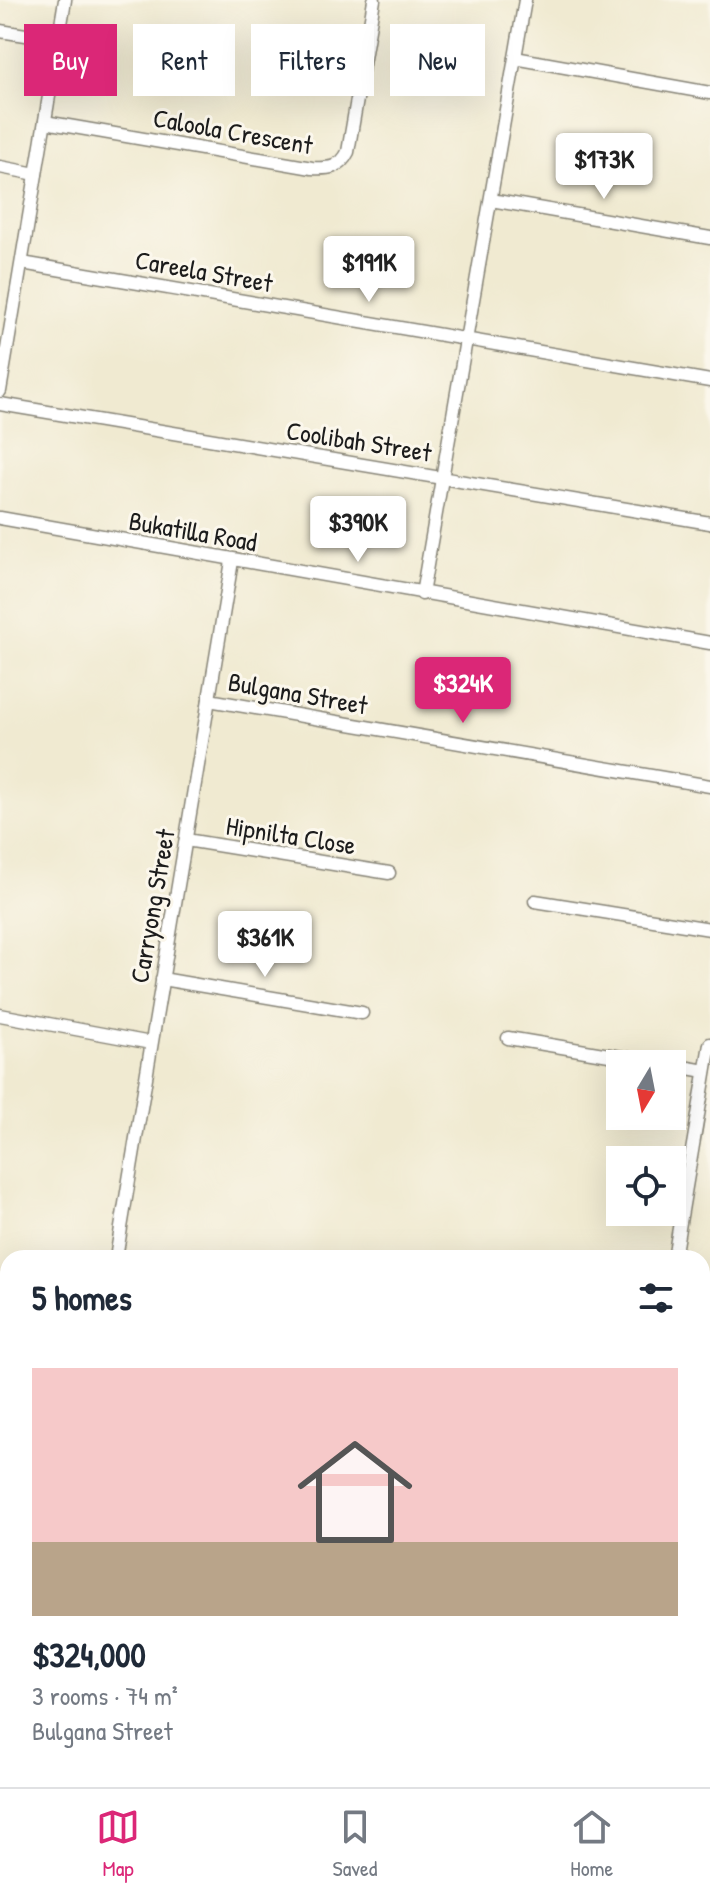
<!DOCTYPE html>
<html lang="en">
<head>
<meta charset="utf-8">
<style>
  body { margin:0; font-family:"Patrick Hand",sans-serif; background:#f2f2f3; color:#1f2937; height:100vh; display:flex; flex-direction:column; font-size:30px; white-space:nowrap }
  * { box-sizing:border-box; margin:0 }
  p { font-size:26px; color:#747a83 }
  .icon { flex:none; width:44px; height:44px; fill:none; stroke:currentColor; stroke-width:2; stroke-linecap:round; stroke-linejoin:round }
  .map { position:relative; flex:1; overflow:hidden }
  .details { position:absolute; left:0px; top:1250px; width:710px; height:538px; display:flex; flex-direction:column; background:#fff; border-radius:24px 24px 0 0; box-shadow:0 8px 32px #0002 }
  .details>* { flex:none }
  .hud { position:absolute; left:24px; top:24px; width:662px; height:72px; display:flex; gap:16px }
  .needle { width:52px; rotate:190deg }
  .tools { position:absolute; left:606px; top:1050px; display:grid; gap:16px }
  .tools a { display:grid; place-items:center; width:80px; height:80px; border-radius:0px; background:#fff; box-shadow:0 8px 32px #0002; font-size:40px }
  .price { position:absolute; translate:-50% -68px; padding:0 18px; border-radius:8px; background:#fff; color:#222; font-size:26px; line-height:52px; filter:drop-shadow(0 2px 4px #0008) }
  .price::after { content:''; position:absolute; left:50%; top:48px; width:24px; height:18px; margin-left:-12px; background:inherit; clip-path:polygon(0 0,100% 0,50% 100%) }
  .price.selected { background:#db2777; color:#fff }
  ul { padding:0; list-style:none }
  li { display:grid; align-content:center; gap:16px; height:424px; padding:0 32px }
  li+li { border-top:2px solid #e0e1e3 }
  li span { display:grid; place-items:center; height:248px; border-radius:0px; color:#555 }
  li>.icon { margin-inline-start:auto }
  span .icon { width:144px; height:144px; fill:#fffc; stroke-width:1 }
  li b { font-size:34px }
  h2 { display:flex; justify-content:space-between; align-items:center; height:96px; padding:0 32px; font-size:34px }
  .pill { padding:0 28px; border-radius:0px; background:#fff; box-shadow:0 8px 32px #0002; font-size:28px; line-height:72px }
  .pill.selected { background:#db2777; color:#fff }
  .menu { display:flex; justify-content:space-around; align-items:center; height:112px; border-top:2px solid #e0e1e3; background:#fff; font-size:22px; color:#747a83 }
  .menu a { display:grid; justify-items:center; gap:4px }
  .menu .selected { color:#db2777 }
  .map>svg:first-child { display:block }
  .green { fill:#c0d679; stroke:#6e794a; stroke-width:2 }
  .building { fill:#dfb47c }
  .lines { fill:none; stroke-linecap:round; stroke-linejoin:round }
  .minor-casing { stroke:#868376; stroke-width:15 }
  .secondary-casing { stroke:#868376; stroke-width:21 }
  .minor { stroke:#fff; stroke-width:12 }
  .secondary { stroke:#fde4d1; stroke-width:18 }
  .labels { text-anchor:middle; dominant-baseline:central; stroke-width:6; stroke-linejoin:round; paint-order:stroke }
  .street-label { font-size:26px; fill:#1c1c1c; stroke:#fbf7ec }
</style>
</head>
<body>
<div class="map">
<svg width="710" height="1787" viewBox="0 0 710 1787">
  <rect width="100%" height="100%" fill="#fbf7ec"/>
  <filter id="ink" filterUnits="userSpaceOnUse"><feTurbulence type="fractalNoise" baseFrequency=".0125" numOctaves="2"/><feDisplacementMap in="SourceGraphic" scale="16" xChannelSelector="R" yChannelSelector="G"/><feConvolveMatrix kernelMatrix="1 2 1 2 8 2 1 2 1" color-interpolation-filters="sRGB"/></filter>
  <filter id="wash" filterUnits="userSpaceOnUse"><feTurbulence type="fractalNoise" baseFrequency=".006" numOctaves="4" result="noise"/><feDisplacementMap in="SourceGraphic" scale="32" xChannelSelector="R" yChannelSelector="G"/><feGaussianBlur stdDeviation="1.8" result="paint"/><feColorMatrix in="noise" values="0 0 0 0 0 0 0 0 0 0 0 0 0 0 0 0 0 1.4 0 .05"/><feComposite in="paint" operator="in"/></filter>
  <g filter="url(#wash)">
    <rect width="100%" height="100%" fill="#f0ead1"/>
    <polygon class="green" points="326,1780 677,1780 675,1787 325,1787"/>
    <g id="blocks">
      <g class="building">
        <polygon points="0,1559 8,1560 8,1575 0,1574"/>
        <polygon points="0,1586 8,1587 8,1615 0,1614"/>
      </g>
    </g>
  </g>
  <g filter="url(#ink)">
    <use href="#blocks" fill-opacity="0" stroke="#868376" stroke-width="2"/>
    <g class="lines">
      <g class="minor-casing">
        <g id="minor">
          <polyline points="0,31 58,40"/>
          <polyline points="515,58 710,93"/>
          <path d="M45 122 312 168C329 169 340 168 348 152L374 0"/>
          <polyline points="0,167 36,174"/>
          <polyline points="491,200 710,238"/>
          <polyline points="22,263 710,381"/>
          <polyline points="0,391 65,0"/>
          <polyline points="0,404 710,523"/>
          <polyline points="0,518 710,643"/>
          <polyline points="422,594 525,0"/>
          <polyline points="209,700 710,786"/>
          <polyline points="186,840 389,873"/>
          <polyline points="535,901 710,929"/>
          <polyline points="162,979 362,1013"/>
          <polyline points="0,1015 151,1043"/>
          <polyline points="508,1038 663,1064"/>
          <polyline points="672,1065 705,1071"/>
          <polyline points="116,1258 232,561"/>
          <polyline points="674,1258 710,1044"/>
          <polyline points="0,1515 8,1517"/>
        </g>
      </g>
      <g class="secondary-casing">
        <g id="secondary">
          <polyline points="702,1656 710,1612"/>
          <polyline points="679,1787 680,1780"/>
          <polyline points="708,1787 710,1774"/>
        </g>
      </g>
      <use href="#minor" class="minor"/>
      <use href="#secondary" class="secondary"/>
    </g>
  </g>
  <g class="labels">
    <g class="street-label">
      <text transform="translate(233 131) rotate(10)">Caloola Crescent</text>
      <text transform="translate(204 271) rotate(10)">Careela Street</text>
      <text transform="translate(359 441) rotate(9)">Coolibah Street</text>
      <text transform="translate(193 531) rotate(10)">Bukatilla Road</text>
      <text transform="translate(298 693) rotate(10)">Bulgana Street</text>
      <text transform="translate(291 835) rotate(9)">Hipnilta Close</text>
      <text transform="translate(152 906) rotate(-80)">Carryong Street</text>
    </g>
  </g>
</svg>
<div class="tools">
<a><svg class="needle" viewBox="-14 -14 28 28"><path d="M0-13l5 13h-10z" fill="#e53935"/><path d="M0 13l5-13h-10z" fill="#747a83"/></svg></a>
<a><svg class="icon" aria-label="locate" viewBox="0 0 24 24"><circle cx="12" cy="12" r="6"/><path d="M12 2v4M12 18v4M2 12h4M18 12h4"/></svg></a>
</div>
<b class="price" style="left:604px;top:201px">$173K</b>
<b class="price" style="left:369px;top:304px">$191K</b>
<b class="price" style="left:358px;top:564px">$390K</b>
<b class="price selected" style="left:463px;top:725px">$324K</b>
<b class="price" style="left:265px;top:979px">$361K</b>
<div class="hud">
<a class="pill selected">Buy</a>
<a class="pill">Rent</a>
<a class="pill">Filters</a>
<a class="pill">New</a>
</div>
<section class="details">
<h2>5 homes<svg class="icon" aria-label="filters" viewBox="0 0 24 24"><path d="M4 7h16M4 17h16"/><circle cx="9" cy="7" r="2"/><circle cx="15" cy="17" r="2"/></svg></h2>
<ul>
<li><span style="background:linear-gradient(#f6c9c9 70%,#b9a48a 0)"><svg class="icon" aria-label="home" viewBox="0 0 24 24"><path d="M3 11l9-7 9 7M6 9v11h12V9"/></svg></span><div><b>$324,000</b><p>3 rooms · 74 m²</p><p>Bulgana Street</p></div></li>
</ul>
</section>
</div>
<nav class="menu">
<a class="selected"><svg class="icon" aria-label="map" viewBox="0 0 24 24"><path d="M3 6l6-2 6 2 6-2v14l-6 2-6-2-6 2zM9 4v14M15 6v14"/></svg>Map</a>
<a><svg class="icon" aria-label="saved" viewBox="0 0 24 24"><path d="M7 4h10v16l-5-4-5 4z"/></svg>Saved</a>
<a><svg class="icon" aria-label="home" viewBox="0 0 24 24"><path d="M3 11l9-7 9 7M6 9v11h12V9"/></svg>Home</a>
</nav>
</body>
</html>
